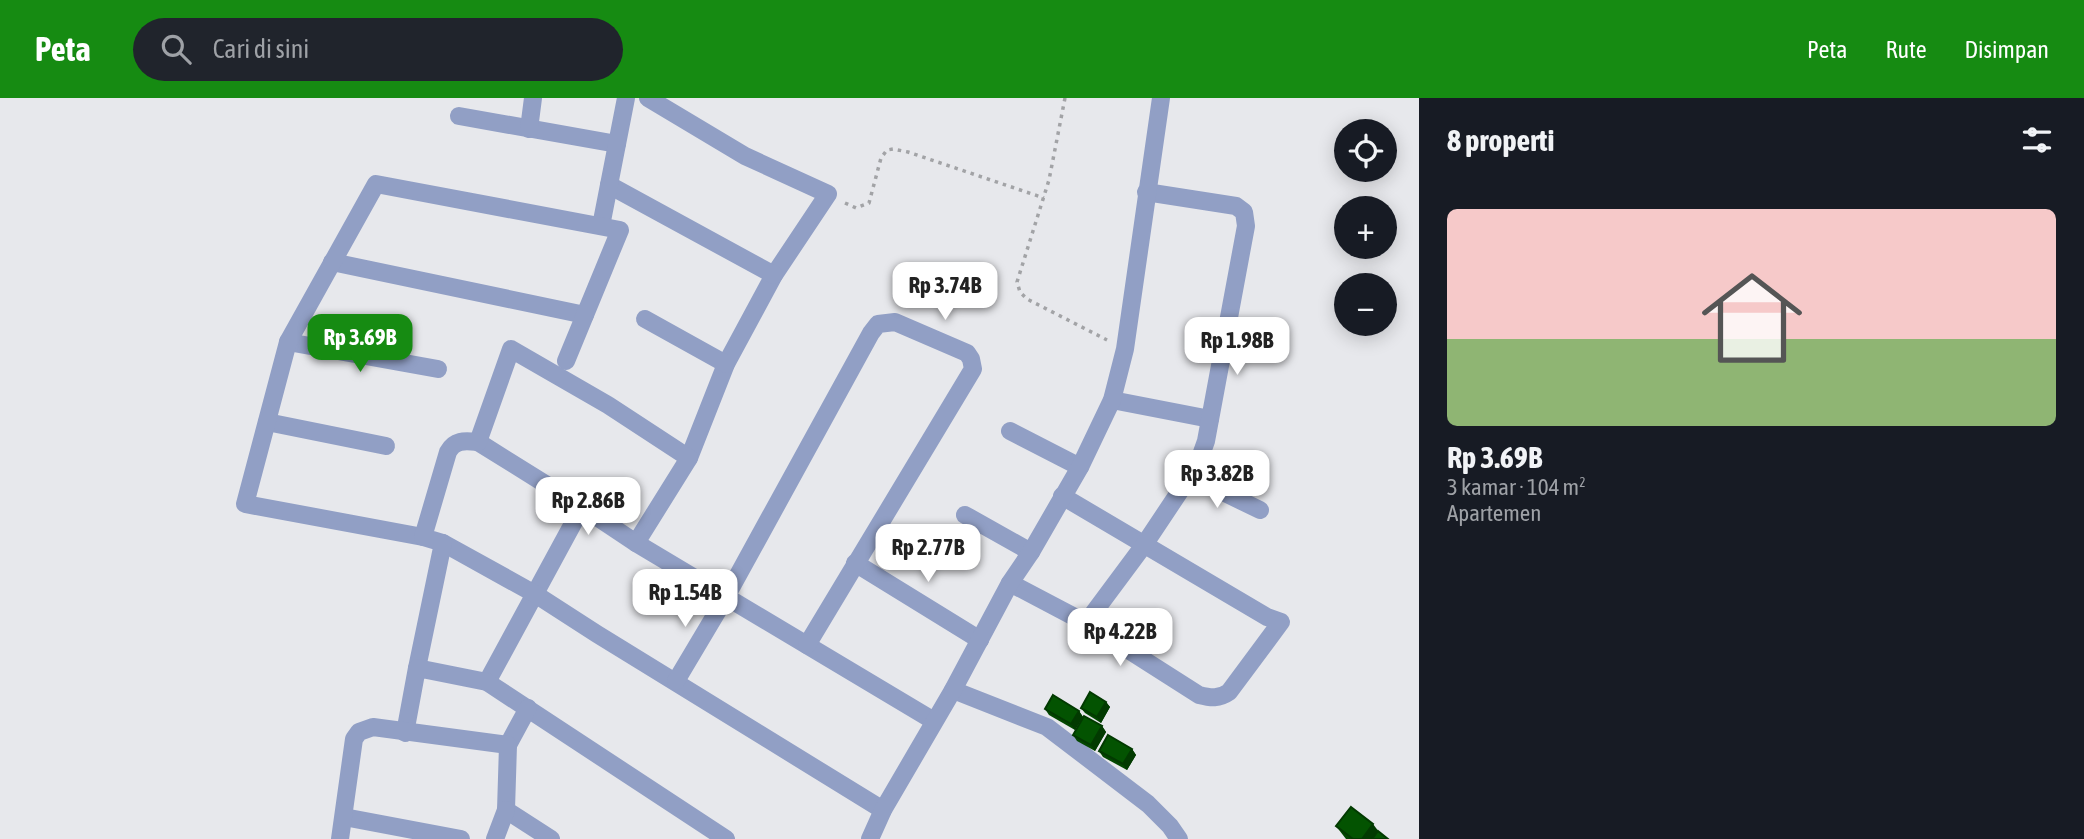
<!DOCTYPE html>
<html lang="id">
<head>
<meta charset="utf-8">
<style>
  body { margin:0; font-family:"Asap Condensed",sans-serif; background:#20242c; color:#f1f3f6; height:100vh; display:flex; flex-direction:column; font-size:26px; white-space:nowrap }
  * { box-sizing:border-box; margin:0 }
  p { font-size:23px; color:#9ea1a6 }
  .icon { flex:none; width:38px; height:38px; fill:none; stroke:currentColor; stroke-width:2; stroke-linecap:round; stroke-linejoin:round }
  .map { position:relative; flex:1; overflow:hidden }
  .drawer { display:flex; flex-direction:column; background:#171b24; width:665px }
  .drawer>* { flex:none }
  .tools { position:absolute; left:1334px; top:21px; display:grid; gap:14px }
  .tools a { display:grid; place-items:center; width:63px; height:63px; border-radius:50%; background:#171b24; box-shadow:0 4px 18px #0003; font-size:35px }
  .price { position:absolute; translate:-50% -60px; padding:0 16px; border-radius:14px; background:#fff; color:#222; font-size:23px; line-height:46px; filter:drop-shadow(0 2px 4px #0008) }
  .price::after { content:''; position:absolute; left:50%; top:42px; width:21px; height:16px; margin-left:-10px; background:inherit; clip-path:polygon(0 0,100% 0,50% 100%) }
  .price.current { background:#168b12; color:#fff }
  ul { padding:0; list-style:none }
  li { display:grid; align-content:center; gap:14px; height:371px; padding:0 28px }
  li+li { border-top:2px solid #363941 }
  li span { display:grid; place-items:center; height:217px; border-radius:10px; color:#555 }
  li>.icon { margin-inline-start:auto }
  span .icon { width:126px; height:126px; fill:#fffc; stroke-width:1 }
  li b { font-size:30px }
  h2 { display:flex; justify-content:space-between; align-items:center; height:84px; padding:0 28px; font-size:30px }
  header { display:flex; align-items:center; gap:42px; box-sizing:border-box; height:98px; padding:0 35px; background:#168b12; color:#fff }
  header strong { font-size:33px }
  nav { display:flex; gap:38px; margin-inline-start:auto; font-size:24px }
  .search { width:490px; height:63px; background:#20242c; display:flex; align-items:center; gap:18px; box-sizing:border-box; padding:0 24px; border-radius:38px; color:#9ea1a6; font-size:26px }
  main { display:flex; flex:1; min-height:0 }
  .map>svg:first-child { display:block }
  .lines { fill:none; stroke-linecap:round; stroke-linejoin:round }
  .path { stroke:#a2a3a6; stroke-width:3.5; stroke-dasharray:3.5 5; stroke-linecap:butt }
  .minor { stroke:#919fc5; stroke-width:18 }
  .wall { fill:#034701 }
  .shaded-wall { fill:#023a01 }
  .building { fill:#035301; stroke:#023a01; stroke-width:2 }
</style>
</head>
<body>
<header>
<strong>Peta</strong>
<div class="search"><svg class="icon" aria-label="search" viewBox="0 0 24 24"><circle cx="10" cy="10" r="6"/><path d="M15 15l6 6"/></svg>Cari di sini</div>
<nav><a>Peta</a><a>Rute</a><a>Disimpan</a></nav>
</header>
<main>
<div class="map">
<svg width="1419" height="741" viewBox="0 0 1419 741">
  <rect width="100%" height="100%" fill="#e7e8ec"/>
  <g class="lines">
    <g class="path">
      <polyline points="1065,0 1049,82 1017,184 1020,194 1027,201 1107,242"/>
      <polyline points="845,105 856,110 869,105 881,60 887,52 893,51 908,54 1044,100"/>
    </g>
    <g class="minor">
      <polyline points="648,0 745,58 828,96 774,177 726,266 689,360"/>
      <polyline points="459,18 617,46"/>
      <polyline points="529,31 533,0"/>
      <polyline points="609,87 774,177"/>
      <polyline points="601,128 626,0"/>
      <polyline points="332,164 585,217"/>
      <polyline points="645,221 726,266"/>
      <polyline points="288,244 438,271"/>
      <polyline points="1112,302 1210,321"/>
      <polyline points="267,324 386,348"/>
      <polyline points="1010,333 1080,369"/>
      <polyline points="478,344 582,409 487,584"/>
      <polyline points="1190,378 1260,412"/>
      <polyline points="582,409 636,445"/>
      <polyline points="965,417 1031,454"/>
      <polyline points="423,439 245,406 288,244 376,86 620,132 566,263"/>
      <polyline points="443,445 535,496 597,536 883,712"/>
      <polyline points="855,465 980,542"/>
      <path d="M1010 485 1086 525 1199 597C1211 600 1219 601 1229 594L1281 524 1267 519 1062 398"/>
      <polyline points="1086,525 1144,447 1190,378 1200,360 1206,343 1246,128 1244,114 1236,108 1146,94"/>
      <path d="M417 570 443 445 423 439 448 354C455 341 466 343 478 344L511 251 608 307 689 360 636 445 934 623"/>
      <polyline points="676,583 726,499 871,235 878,226 895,224 967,255 971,261 973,271 807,547"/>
      <polyline points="953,592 1047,629 1148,706 1170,728 1179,741"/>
      <polyline points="405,635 417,570 487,584 726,741"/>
      <polyline points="508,647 528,610"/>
      <polyline points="344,719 461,741"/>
      <polyline points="340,741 354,641 359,634 373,629 508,647 506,712 551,741"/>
      <polyline points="495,741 506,712"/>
      <polyline points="870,741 883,712 953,592 1010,485 1031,454 1080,369 1112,302 1125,251 1161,0"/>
    </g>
  </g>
  <g class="wall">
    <polygon points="1106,604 1110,609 1101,625 1085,615 1081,610"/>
    <polygon points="1045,611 1079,613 1083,619 1075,632 1049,617"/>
    <polygon points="1102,628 1106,634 1095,653 1077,643 1073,637"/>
    <polygon points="1132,651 1136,657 1127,672 1103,659 1099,653"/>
    <polygon points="1336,728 1379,734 1388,741 1346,741"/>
  </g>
  <g class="shaded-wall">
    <polygon points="1106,604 1110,609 1101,625 1097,619"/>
    <polygon points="1079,613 1083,619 1075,632 1071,626"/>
    <polygon points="1102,628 1106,634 1095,653 1091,647"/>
    <polygon points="1132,651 1136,657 1127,672 1123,666"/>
    <polygon points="1373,726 1382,738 1379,741 1362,741"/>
  </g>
  <g class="building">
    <polygon points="1090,594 1106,604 1097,619 1081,610"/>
    <polygon points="1053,597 1079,613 1071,626 1045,611"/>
    <polygon points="1084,618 1102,628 1091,647 1073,637"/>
    <polygon points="1108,637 1132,651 1123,666 1099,653"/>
    <polygon points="1351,709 1373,726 1362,741 1353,741 1336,728"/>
    <polygon points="1378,733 1388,741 1372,741"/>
  </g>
</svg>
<div class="tools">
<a><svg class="icon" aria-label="locate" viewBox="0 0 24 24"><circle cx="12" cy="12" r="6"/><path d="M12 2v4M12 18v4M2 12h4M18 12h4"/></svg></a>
<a>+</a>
<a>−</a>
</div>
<b class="price" style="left:945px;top:224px">Rp 3.74B</b>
<b class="price current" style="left:360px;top:276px">Rp 3.69B</b>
<b class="price" style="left:1237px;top:279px">Rp 1.98B</b>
<b class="price" style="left:1217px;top:412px">Rp 3.82B</b>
<b class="price" style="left:588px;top:439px">Rp 2.86B</b>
<b class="price" style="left:928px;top:486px">Rp 2.77B</b>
<b class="price" style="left:685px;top:531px">Rp 1.54B</b>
<b class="price" style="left:1120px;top:570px">Rp 4.22B</b>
</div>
<section class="drawer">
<h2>8 properti<svg class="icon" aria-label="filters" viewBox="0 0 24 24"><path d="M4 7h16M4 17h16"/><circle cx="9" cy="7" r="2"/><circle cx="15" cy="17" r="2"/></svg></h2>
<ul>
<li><span style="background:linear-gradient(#f6c9c9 60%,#8fb573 0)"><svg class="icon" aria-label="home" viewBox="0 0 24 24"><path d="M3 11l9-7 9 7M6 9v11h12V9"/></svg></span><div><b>Rp 3.69B</b><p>3 kamar · 104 m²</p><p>Apartemen</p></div></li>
</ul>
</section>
</main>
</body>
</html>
